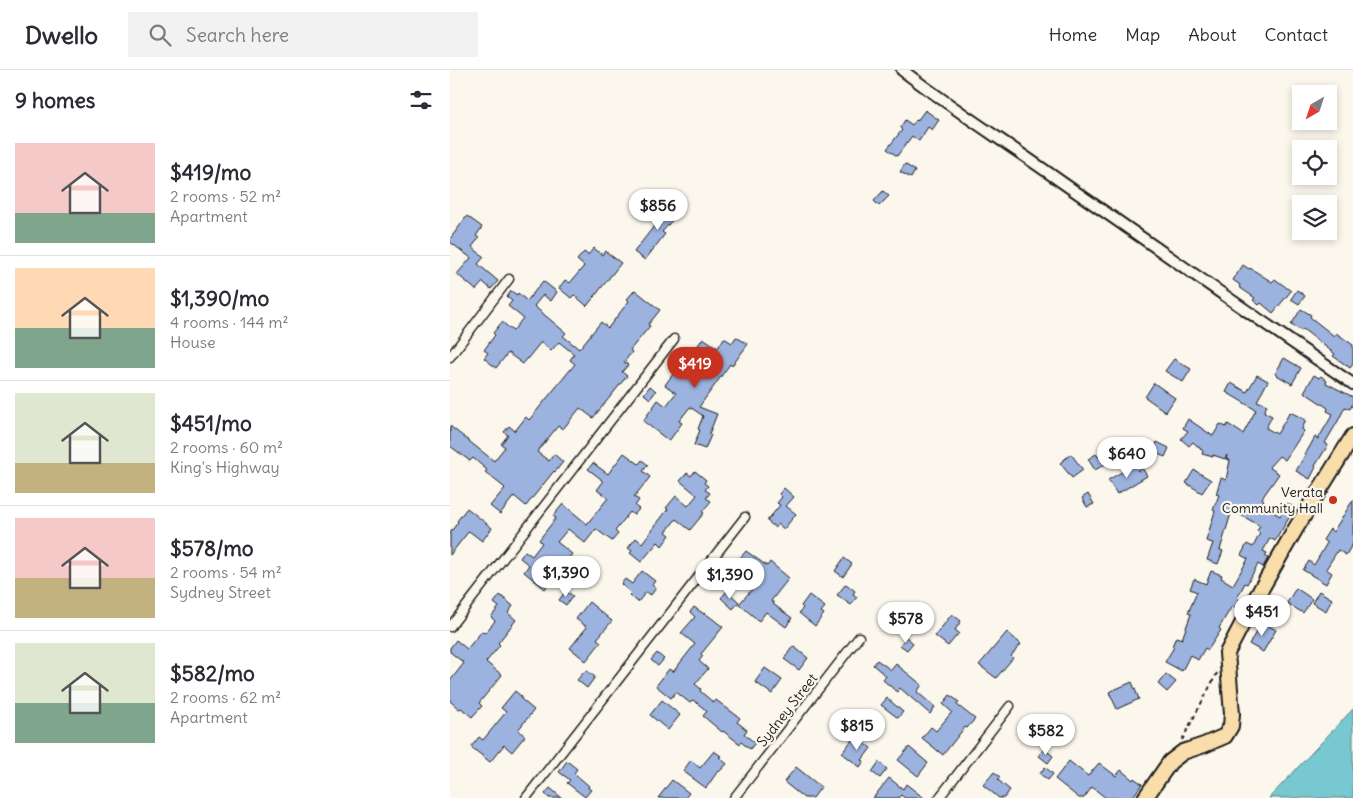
<!DOCTYPE html>
<html lang="en">
<head>
<meta charset="utf-8">
<style>
  body { margin:0; font-family:Delius,sans-serif; background:#f2f2f3; color:#2b2b33; height:100vh; display:flex; flex-direction:column; font-size:19px; white-space:nowrap }
  * { box-sizing:border-box; margin:0 }
  p { font-size:16px; color:#7c7c81 }
  .icon { flex:none; width:28px; height:28px; fill:none; stroke:currentColor; stroke-width:2; stroke-linecap:round; stroke-linejoin:round }
  .map { position:relative; flex:1; overflow:hidden }
  .sheet { display:flex; flex-direction:column; background:#fff; width:450px }
  .sheet>* { flex:none }
  .needle { width:32px; rotate:219deg }
  .fabs { position:absolute; left:842px; top:15px; display:grid; gap:10px }
  .fabs a { display:grid; place-items:center; width:45px; height:45px; border-radius:0px; background:#fff; box-shadow:0 2px 8px #0003; font-size:25px }
  .price { position:absolute; translate:-50% -42px; padding:0 11px; border-radius:18px; background:#fff; color:#222; font-size:16px; line-height:32px; filter:drop-shadow(0 1px 2px #0008) }
  .price::after { content:''; position:absolute; left:50%; top:30px; width:15px; height:11px; margin-left:-8px; background:inherit; clip-path:polygon(0 0,100% 0,50% 100%) }
  .price.active { background:#c8321e; color:#fff }
  ul { padding:0; list-style:none }
  li { display:flex; align-items:center; gap:15px; height:125px; padding:0 15px }
  li+li { border-top:1px solid #e1e1e2 }
  li span { display:grid; place-items:center; flex:none; width:140px; height:100px; border-radius:0px; color:#555 }
  li>.icon { margin-inline-start:auto }
  span .icon { width:60px; height:60px; fill:#fffc; stroke-width:1 }
  li b { font-size:21px }
  h2 { display:flex; justify-content:space-between; align-items:center; height:60px; padding:0 15px; font-size:21px }
  header { display:flex; align-items:center; gap:30px; box-sizing:border-box; height:70px; padding:0 25px; background:#fff; border-bottom:1px solid #e1e1e2 }
  header strong { font-size:24px }
  nav { display:flex; gap:28px; margin-inline-start:auto; font-size:18px }
  .search { width:350px; height:45px; background:#f2f2f3; display:flex; align-items:center; gap:12px; box-sizing:border-box; padding:0 18px; border-radius:0px; color:#7c7c81; font-size:19px }
  main { display:flex; flex:1; min-height:0 }
  .map>svg:first-child { display:block }
  .water { fill:#77c8d0; stroke:#538388 }
  .building { fill:#9cb2df; stroke:#1c1c1c }
  .lines { fill:none; stroke-linecap:round; stroke-linejoin:round }
  .minor-casing { stroke:#1c1c1c; stroke-width:11 }
  .tertiary-casing { stroke:#1c1c1c; stroke-width:14 }
  .trunk-casing { stroke:#1c1c1c; stroke-width:18 }
  .path { stroke:#1c1c1c; stroke-width:2; stroke-dasharray:4 4; stroke-linecap:butt }
  .minor { stroke:#fbf7ec; stroke-width:8 }
  .tertiary { stroke:#fbf7ec; stroke-width:10 }
  .trunk { stroke:#f9deab; stroke-width:14 }
  .poi-dot { fill:#c8321e; stroke:#fbf7ec; stroke-width:2 }
  .labels { text-anchor:middle; dominant-baseline:central; stroke-width:4.5; stroke-linejoin:round; paint-order:stroke }
  .poi-label { font-size:14px; fill:#1c1c1c; stroke:#fbf7ec; text-anchor:end }
  .street-label { font-size:14px; fill:#1c1c1c; stroke:#fbf7ec }
</style>
</head>
<body>
<header>
<strong>Dwello</strong>
<div class="search"><svg class="icon" aria-label="search" viewBox="0 0 24 24"><circle cx="10" cy="10" r="6"/><path d="M15 15l6 6"/></svg>Search here</div>
<nav><a>Home</a><a>Map</a><a>About</a><a>Contact</a></nav>
</header>
<main>
<section class="sheet">
<h2>9 homes<svg class="icon" aria-label="filters" viewBox="0 0 24 24"><path d="M4 7h16M4 17h16"/><circle cx="9" cy="7" r="2"/><circle cx="15" cy="17" r="2"/></svg></h2>
<ul>
<li><span style="background:linear-gradient(#f6c9c9 70%,#7fa58c 0)"><svg class="icon" aria-label="home" viewBox="0 0 24 24"><path d="M3 11l9-7 9 7M6 9v11h12V9"/></svg></span><div><b>$419/mo</b><p>2 rooms · 52 m²</p><p>Apartment</p></div></li>
<li><span style="background:linear-gradient(#ffd9b3 60%,#7fa58c 0)"><svg class="icon" aria-label="home" viewBox="0 0 24 24"><path d="M3 11l9-7 9 7M6 9v11h12V9"/></svg></span><div><b>$1,390/mo</b><p>4 rooms · 144 m²</p><p>House</p></div></li>
<li><span style="background:linear-gradient(#dfe7d0 70%,#c2b280 0)"><svg class="icon" aria-label="home" viewBox="0 0 24 24"><path d="M3 11l9-7 9 7M6 9v11h12V9"/></svg></span><div><b>$451/mo</b><p>2 rooms · 60 m²</p><p>King's Highway</p></div></li>
<li><span style="background:linear-gradient(#f6c9c9 60%,#c2b280 0)"><svg class="icon" aria-label="home" viewBox="0 0 24 24"><path d="M3 11l9-7 9 7M6 9v11h12V9"/></svg></span><div><b>$578/mo</b><p>2 rooms · 54 m²</p><p>Sydney Street</p></div></li>
<li><span style="background:linear-gradient(#dfe7d0 60%,#7fa58c 0)"><svg class="icon" aria-label="home" viewBox="0 0 24 24"><path d="M3 11l9-7 9 7M6 9v11h12V9"/></svg></span><div><b>$582/mo</b><p>2 rooms · 62 m²</p><p>Apartment</p></div></li>
</ul>
</section>
<div class="map">
<svg width="903" height="728" viewBox="0 0 903 728">
  <rect width="100%" height="100%" fill="#fbf7ec"/>
  <filter id="ink" filterUnits="userSpaceOnUse"><feTurbulence type="fractalNoise" baseFrequency=".02" numOctaves="2"/><feDisplacementMap in="SourceGraphic" scale="10" xChannelSelector="R" yChannelSelector="G"/><feConvolveMatrix kernelMatrix="1 2 1 2 8 2 1 2 1" color-interpolation-filters="sRGB"/></filter>
  <g filter="url(#ink)">
    <polygon class="water" points="903,639 903,728 819,728"/>
    <g class="building">
      <polygon points="475,40 489,50 482,60 478,57 469,71 462,66 447,86 437,79 452,60 450,58 455,50 462,55 466,50 467,51"/>
      <polygon points="455,94 465,101 461,108 450,102"/>
      <polygon points="433,121 439,126 429,136 424,131"/>
      <polygon points="225,129 231,135 228,138 231,140 212,162 215,164 195,190 184,182"/>
      <polygon points="17,146 32,157 26,166 29,168 22,177 34,187 28,194 48,211 41,219 33,212 26,220 7,204 21,188 0,172 0,169"/>
      <polygon points="144,178 152,185 155,181 171,193 137,236 124,225 121,228 109,218 115,210 120,213 134,196 127,190 134,182 138,185"/>
      <polygon points="793,195 799,199 800,198 822,212 825,209 841,221 823,243 811,233 809,235 803,230 805,228 789,217 790,215 783,210"/>
      <polygon points="93,211 107,222 101,231 93,225 84,236 116,263 113,266 129,279 151,252 158,258 179,231 177,229 185,220 210,240 198,255 200,256 180,280 182,282 174,292 178,295 172,302 177,306 143,348 130,338 113,359 108,356 87,382 99,391 104,384 113,392 105,402 104,401 76,436 64,426 50,444 40,436 55,418 35,402 37,400 23,388 20,391 0,376 0,356 44,391 55,377 51,374 58,365 54,362 59,356 65,361 76,347 79,350 125,294 120,290 124,284 109,272 101,281 91,272 73,294 58,283 46,298 34,288 38,283 34,280 45,265 43,263 52,252 63,261 73,248 58,236 62,231 57,227 61,221 67,225 68,223 77,231"/>
      <polygon points="847,220 855,226 849,234 841,229"/>
      <polygon points="851,239 861,245 860,247 884,266 886,263 903,275 903,294 900,298 883,286 885,284 853,259 852,261 841,255"/>
      <polygon points="286,267 298,274 282,296 280,294 249,337 267,344 259,364 261,365 255,379 244,375 250,360 248,359 253,346 240,337 229,351 232,353 219,371 193,351 208,330 216,336 226,323 215,315 235,288 238,290 253,268 268,278 274,268 282,273"/>
      <polygon points="834,288 851,298 842,314 825,304"/>
      <polygon points="724,289 741,299 733,312 715,301"/>
      <polygon points="807,305 818,311 807,331 817,335 814,342 822,346 816,358 827,364 840,342 856,350 852,359 854,361 835,390 829,386 819,397 829,404 812,428 814,430 811,435 830,446 837,433 845,438 825,471 820,468 813,481 817,483 815,486 818,488 813,497 808,494 797,514 795,513 787,528 790,530 786,538 782,536 769,558 771,560 758,580 755,578 748,590 740,585 732,601 715,592 724,577 722,576 726,567 732,569 741,544 738,543 747,522 740,519 744,509 756,514 761,501 772,505 771,508 783,515 798,489 791,485 797,474 803,477 810,463 807,461 810,456 782,440 770,480 773,481 768,494 757,490 763,473 756,471 765,441 763,440 769,425 766,424 771,408 776,410 780,390 776,389 777,385 775,389 763,385 763,387 752,384 753,381 743,372 739,376 731,369 738,361 733,358 738,349 763,366 770,354 776,357 778,354 793,364 806,340 776,322 781,313 797,322"/>
      <polygon points="864,305 869,308 871,306 877,311 876,313 903,327 903,333 900,339 895,337 888,351 875,373 878,375 865,396 866,397 860,409 846,401 865,367 868,369 883,344 877,341 878,338 854,322"/>
      <polygon points="704,313 725,328 716,342 695,327"/>
      <polygon points="200,316 206,321 200,329 194,324"/>
      <polygon points="665,368 674,376 661,391 645,400 638,389 646,384 648,387"/>
      <polygon points="707,372 719,378 715,387 703,382"/>
      <polygon points="174,383 189,394 192,390 198,395 193,401 200,407 184,427 189,430 185,436 189,439 184,445 180,442 165,461 168,464 162,471 146,459 135,473 118,459 107,472 122,484 95,519 74,502 79,495 70,488 75,481 82,486 92,473 89,470 106,448 103,446 113,434 137,454 158,428 147,420 153,412 151,410 151,409 138,399 143,393 158,404"/>
      <polygon points="621,384 633,400 622,408 610,393"/>
      <polygon points="684,395 688,401 692,398 697,406 667,424 658,410"/>
      <polygon points="744,400 761,410 752,423 736,413"/>
      <polygon points="245,401 256,410 254,413 258,416 255,420 260,423 256,428 261,431 252,442 254,443 240,460 226,449 216,462 220,465 212,476 208,472 191,492 180,483 182,481 178,478 186,468 192,473 218,439 216,438 226,426 238,436 247,425 230,411 237,403 241,406"/>
      <polygon points="334,418 344,427 336,436 346,444 334,459 328,454 326,458 317,451 330,435 327,433 332,427 329,424"/>
      <polygon points="638,424 644,434 637,437 632,428"/>
      <polygon points="903,430 903,473 896,485 888,480 876,499 882,503 876,514 853,500 859,491 864,495 877,473 873,470 880,459 883,462"/>
      <polygon points="17,438 42,458 32,471 19,461 0,485 0,463 8,452 7,451"/>
      <polygon points="296,481 317,496 320,492 339,508 321,531 324,533 323,534 342,548 336,557 316,542 309,551 289,534 306,515 299,511 306,501 294,493 294,491 290,488"/>
      <polygon points="394,488 402,494 393,507 385,501"/>
      <polygon points="192,501 205,511 202,515 206,518 201,525 196,522 188,532 179,525 181,523 171,514 175,509 182,514"/>
      <polygon points="396,514 405,521 403,524 407,527 401,535 387,525"/>
      <polygon points="846,518 862,529 853,543 837,533"/>
      <polygon points="116,521 123,526 116,535 109,530"/>
      <polygon points="277,521 289,532 283,539 271,528"/>
      <polygon points="869,521 882,529 876,541 862,533"/>
      <polygon points="50,525 63,536 58,543 66,550 48,573 50,575 36,592 52,605 29,633 32,636 22,647 11,638 9,639 0,631 0,611 14,593 0,582 0,578 6,570 17,579 32,561 35,563 45,551 41,547 49,537 44,533"/>
      <polygon points="359,525 375,537 371,542 374,544 365,556 349,543 353,538 351,536"/>
      <polygon points="139,532 162,551 147,569 151,572 136,591 120,578 137,557 126,549"/>
      <polygon points="244,537 254,544 255,543 273,557 251,584 253,586 249,591 258,599 245,614 251,619 250,621 264,633 266,630 290,648 287,652 297,660 294,664 305,673 300,679 291,672 290,674 273,661 272,662 253,646 257,641 243,630 240,633 226,622 221,628 206,616 219,599 223,602 245,574 231,563 245,547 240,542"/>
      <polygon points="502,544 511,551 505,560 509,563 498,576 485,566"/>
      <polygon points="812,552 826,560 813,582 799,574"/>
      <polygon points="557,562 571,574 561,586 563,588 546,608 529,595"/>
      <polygon points="456,567 463,573 457,580 450,575"/>
      <polygon points="343,576 358,588 349,600 334,589"/>
      <polygon points="207,583 214,589 208,596 201,590"/>
      <polygon points="427,590 441,600 446,594 472,615 467,622 485,637 480,644 450,618 447,622 433,610 436,606 423,595"/>
      <polygon points="315,598 332,610 322,624 305,612"/>
      <polygon points="136,600 145,607 137,618 127,610"/>
      <polygon points="716,604 726,612 717,622 708,614"/>
      <polygon points="682,612 689,629 667,639 659,622"/>
      <polygon points="65,621 72,627 71,629 84,640 68,660 75,666 62,682 54,675 40,692 21,677 29,667 33,670 56,642 51,638"/>
      <polygon points="500,625 509,632 506,634 525,649 517,658 515,657 493,685 472,668 481,657 486,661 502,642 493,634"/>
      <polygon points="437,628 453,642 448,648 431,635"/>
      <polygon points="212,630 230,645 218,660 200,645"/>
      <polygon points="405,666 421,678 412,690 414,691 410,697 392,683"/>
      <polygon points="459,677 478,693 468,706 448,690"/>
      <polygon points="594,679 603,686 598,693 589,686"/>
      <polygon points="264,681 271,686 269,687 277,694 269,702 268,701 256,718 233,701 241,690 250,698"/>
      <polygon points="117,691 127,699 124,703 139,716 138,718 141,720 135,727 117,713 120,710 109,702"/>
      <polygon points="619,691 638,706 649,693 666,706 671,700 683,710 684,708 692,714 682,728 656,728 642,717 634,728 629,728 605,709"/>
      <polygon points="429,692 437,699 430,708 422,702"/>
      <polygon points="346,697 371,717 363,728 354,728 334,712"/>
      <polygon points="595,697 603,704 598,710 590,704"/>
      <polygon points="544,702 550,707 548,710 560,720 554,728 549,728 533,715"/>
      <polygon points="439,708 453,719 456,714 474,728 455,728 451,725 448,728 423,728"/>
      <polygon points="222,710 239,723 235,728 208,728"/>
      <polygon points="100,718 112,728 99,728 95,724"/>
    </g>
    <g class="lines">
      <g class="minor-casing">
        <g id="minor">
          <polyline points="0,287 59,209"/>
          <polyline points="0,557 224,269"/>
          <polyline points="76,728 295,447"/>
          <polyline points="284,728 409,567"/>
          <polyline points="489,728 560,636"/>
        </g>
      </g>
      <g class="tertiary-casing">
        <path id="tertiary" d="M452 0C504 40 560 75 613 113 710 180 806 248 903 314"/>
      </g>
      <g class="trunk-casing">
        <polyline id="trunk" points="695,728 720,692 733,682 754,675 775,666 781,656 782,644 777,583 802,535 846,458 903,366"/>
      </g>
      <polyline class="path" points="732,670 767,603"/>
      <use href="#minor" class="minor"/>
      <use href="#tertiary" class="tertiary"/>
      <use href="#trunk" class="trunk"/>
    </g>
  </g>
  <circle class="poi-dot" cx="883" cy="430" r="5"/>
  <g class="labels">
    <g class="poi-label">
      <text x="873" y="422">Verata<tspan x="873" dy="16">Community Hall</tspan></text>
    </g>
    <g class="street-label">
      <text transform="translate(337 640) rotate(-52)">Sydney Street</text>
    </g>
  </g>
</svg>
<div class="fabs">
<a><svg class="needle" viewBox="-14 -14 28 28"><path d="M0-13l5 13h-10z" fill="#e53935"/><path d="M0 13l5-13h-10z" fill="#7c7c81"/></svg></a>
<a><svg class="icon" aria-label="locate" viewBox="0 0 24 24"><circle cx="12" cy="12" r="6"/><path d="M12 2v4M12 18v4M2 12h4M18 12h4"/></svg></a>
<a><svg class="icon" aria-label="layers" viewBox="0 0 24 24"><path d="M12 4l9 5-9 5-9-5zM3 14l9 5 9-5"/></svg></a>
</div>
<b class="price" style="left:208px;top:161px">$856</b>
<b class="price active" style="left:245px;top:319px">$419</b>
<b class="price" style="left:677px;top:409px">$640</b>
<b class="price" style="left:116px;top:528px">$1,390</b>
<b class="price" style="left:280px;top:530px">$1,390</b>
<b class="price" style="left:812px;top:567px">$451</b>
<b class="price" style="left:456px;top:574px">$578</b>
<b class="price" style="left:407px;top:681px">$815</b>
<b class="price" style="left:596px;top:686px">$582</b>
</div>
</main>
</body>
</html>
